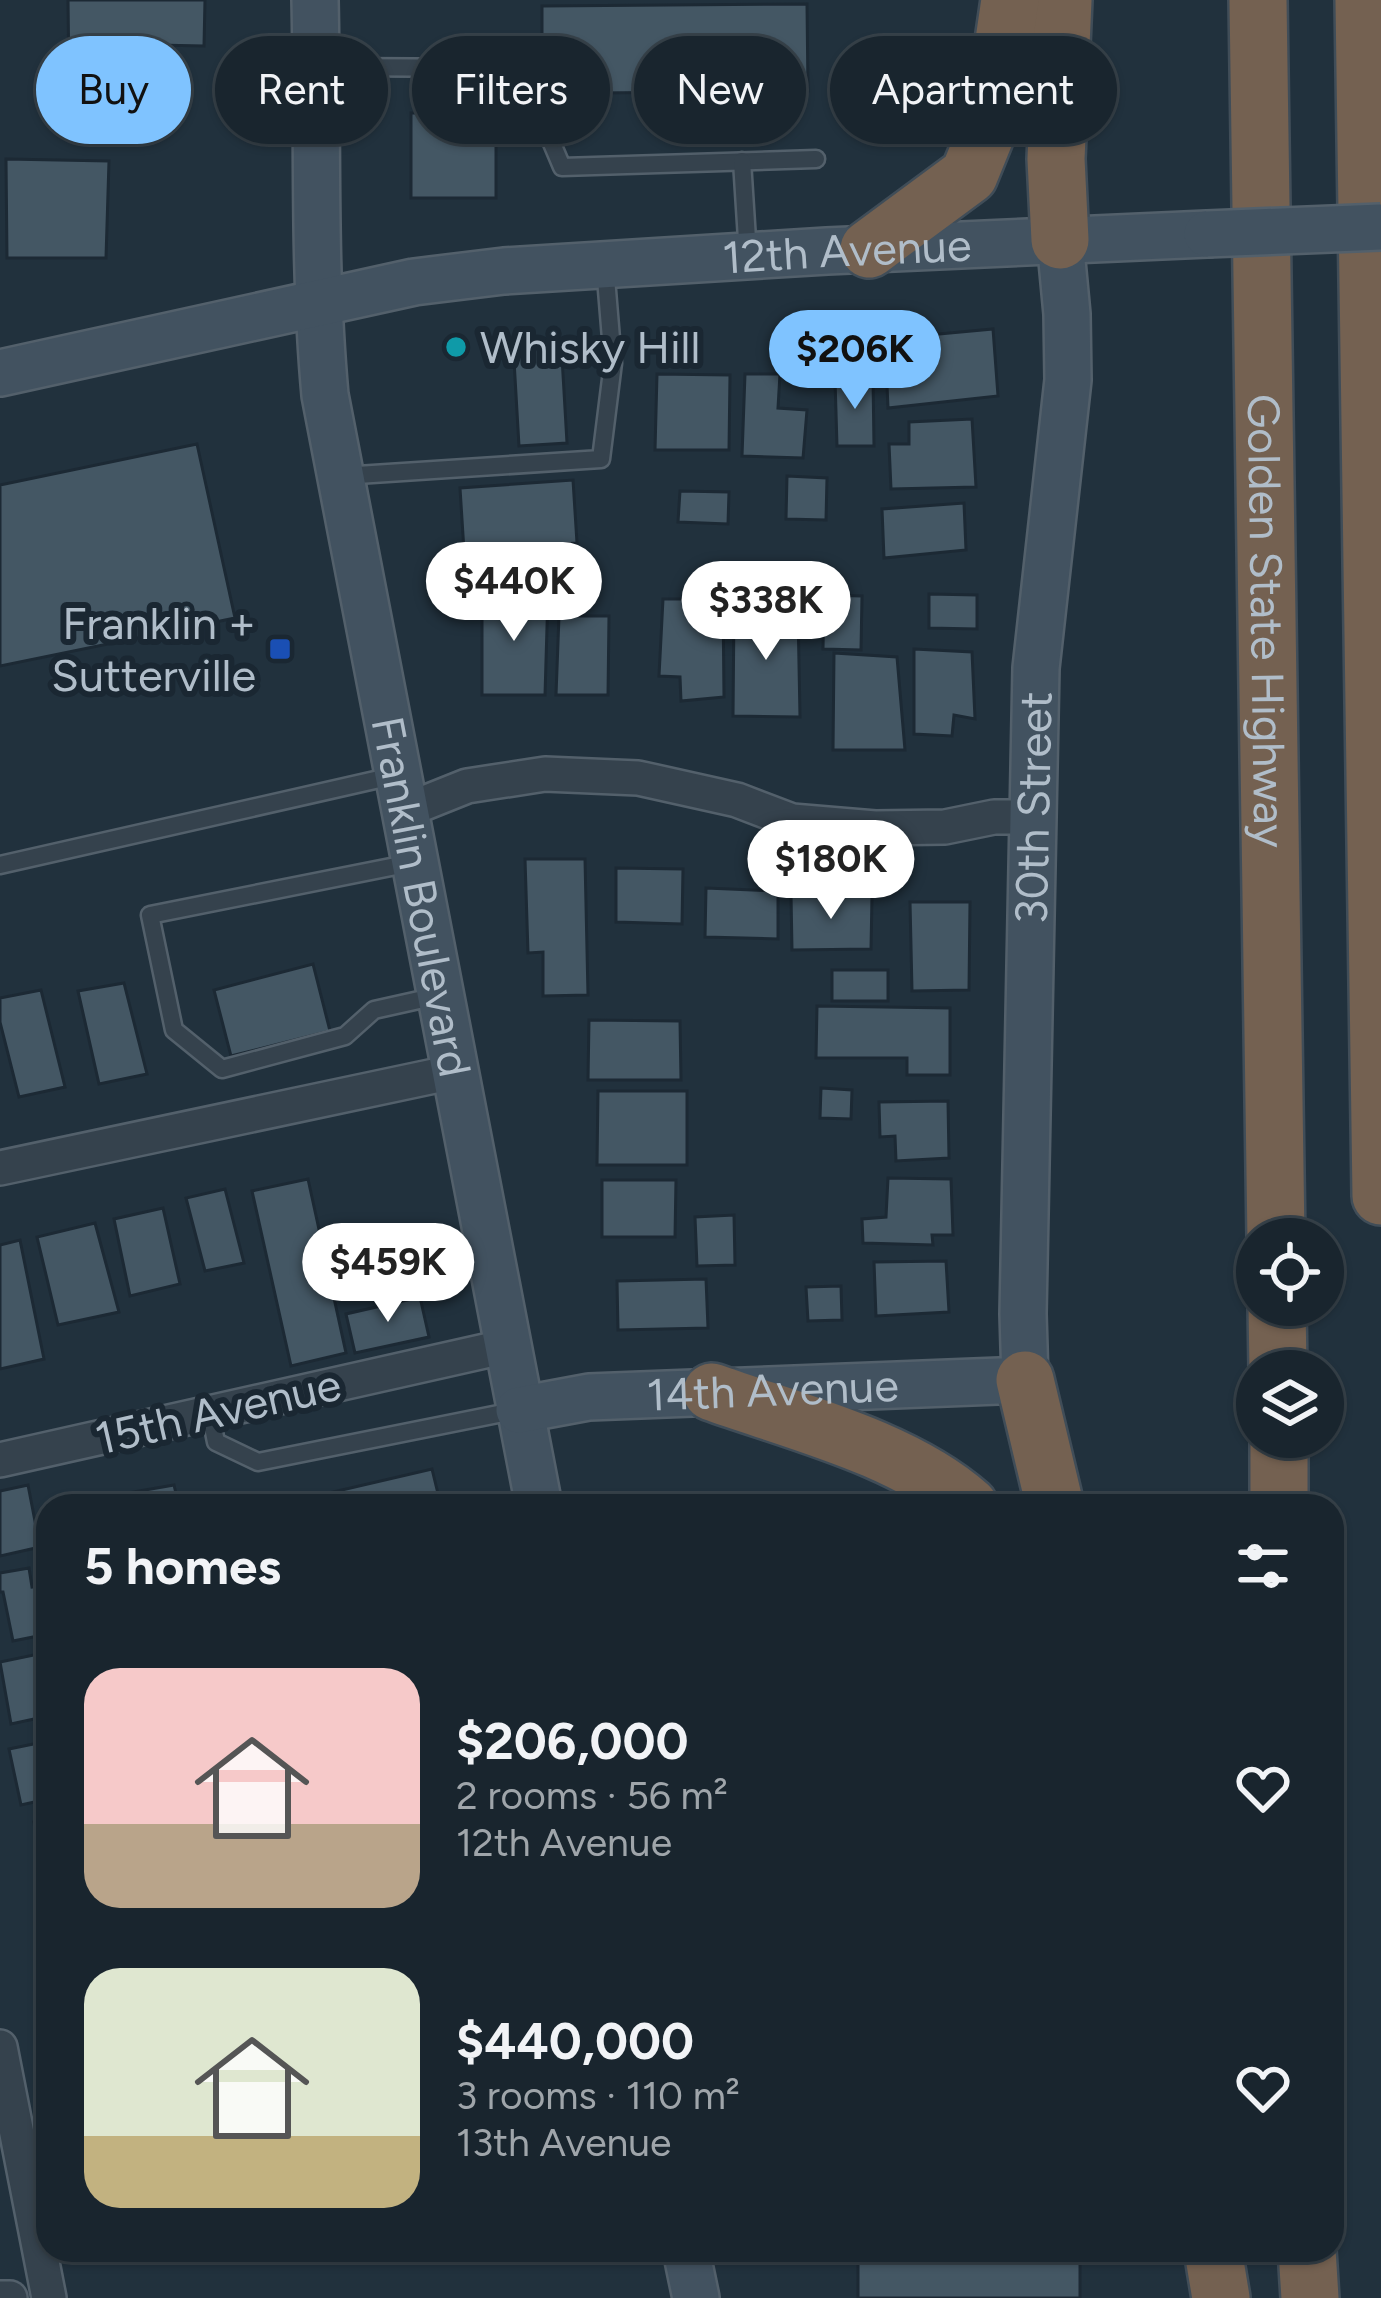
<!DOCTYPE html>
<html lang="en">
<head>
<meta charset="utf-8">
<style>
  body { margin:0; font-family:Figtree,sans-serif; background:#26313a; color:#f1f3f6; height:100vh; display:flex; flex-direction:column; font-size:45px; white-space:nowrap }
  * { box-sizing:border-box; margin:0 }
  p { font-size:39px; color:#9fa5aa }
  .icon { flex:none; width:66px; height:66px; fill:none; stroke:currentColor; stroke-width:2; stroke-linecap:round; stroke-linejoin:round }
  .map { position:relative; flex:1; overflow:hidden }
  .panel { position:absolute; left:36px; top:1494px; width:1308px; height:768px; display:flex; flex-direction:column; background:#19252e; border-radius:36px; box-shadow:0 3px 9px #0004,0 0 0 3px #37424a }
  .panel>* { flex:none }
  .top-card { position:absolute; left:36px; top:36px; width:1311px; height:108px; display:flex; gap:24px }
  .buttons { position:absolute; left:1236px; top:1218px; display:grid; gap:24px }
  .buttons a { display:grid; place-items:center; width:108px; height:108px; border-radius:50%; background:#19252e; box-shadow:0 3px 9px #0004,0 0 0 3px #37424a; font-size:60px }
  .price { position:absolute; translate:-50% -102px; padding:0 27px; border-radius:42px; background:#fff; color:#222; font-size:39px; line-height:78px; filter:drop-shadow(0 3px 6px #0008) }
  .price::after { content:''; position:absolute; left:50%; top:72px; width:36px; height:27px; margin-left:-18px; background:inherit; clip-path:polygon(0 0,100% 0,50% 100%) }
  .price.current { background:#7fc3ff; color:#111 }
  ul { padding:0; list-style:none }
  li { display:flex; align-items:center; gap:36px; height:300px; padding:0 48px }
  li span { display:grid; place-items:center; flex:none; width:336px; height:240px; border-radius:36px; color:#555 }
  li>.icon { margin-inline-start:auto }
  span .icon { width:144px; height:144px; fill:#fffc; stroke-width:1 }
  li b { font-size:51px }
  h2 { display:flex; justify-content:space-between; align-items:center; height:144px; padding:0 48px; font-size:51px }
  .pill { padding:0 42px; border-radius:54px; background:#19252e; box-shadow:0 3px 9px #0004,0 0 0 3px #37424a; font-size:42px; line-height:108px }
  .pill.current { background:#7fc3ff; color:#111 }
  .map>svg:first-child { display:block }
  .building { fill:#445764; stroke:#1c2934; stroke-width:3 }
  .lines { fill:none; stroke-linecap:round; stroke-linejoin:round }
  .lane-casing { stroke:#53606b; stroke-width:21 }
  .street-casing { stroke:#53606b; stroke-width:38 }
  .secondary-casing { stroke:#53606b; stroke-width:50 }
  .highway-casing { stroke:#404d58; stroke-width:62 }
  .lane { stroke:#35424d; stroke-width:16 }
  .street { stroke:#35424d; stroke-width:33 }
  .secondary { stroke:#425260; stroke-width:45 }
  .highway { stroke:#746151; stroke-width:57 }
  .secondary-bridge-casing { stroke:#53606b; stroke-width:50; stroke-linecap:butt }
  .secondary-bridge { stroke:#425260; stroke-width:45 }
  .culture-dot { fill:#0f9aa8; stroke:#1a2732; stroke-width:4.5 }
  .transit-dot { fill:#1a4fb4; stroke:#1a2732; stroke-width:4.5 }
  .labels { text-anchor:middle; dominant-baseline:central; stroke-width:12; stroke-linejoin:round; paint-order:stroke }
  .street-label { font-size:45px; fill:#b0bdc9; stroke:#1a2732 }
  .poi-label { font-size:45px; fill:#b0bdc9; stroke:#1a2732; text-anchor:start }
</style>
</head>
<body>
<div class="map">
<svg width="1381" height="2298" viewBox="0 0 1381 2298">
  <rect width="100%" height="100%" fill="#21313d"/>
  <g class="building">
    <polygon points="68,0 205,0 204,46 157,45 158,76 69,79"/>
    <polygon points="807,4 808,91 595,93 542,45 542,6"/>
    <rect x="411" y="113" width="85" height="85"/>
    <polygon points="6,159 109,161 106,258 7,258"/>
    <polygon points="993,329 998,396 888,408 885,339"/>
    <polygon points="561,340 567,443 519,446 513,343"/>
    <polygon points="657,374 730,375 729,450 655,450"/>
    <polygon points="745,374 780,374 778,408 807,410 803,458 742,456"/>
    <polygon points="873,378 874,446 837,446 835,379"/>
    <polygon points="972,419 976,487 891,489 889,444 909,444 909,422"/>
    <polygon points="197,444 235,618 0,666 0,485"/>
    <polygon points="787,476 827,478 826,520 786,519"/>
    <polygon points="573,480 577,543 464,551 460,488"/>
    <polygon points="680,491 729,492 728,524 678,522"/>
    <polygon points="964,503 966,550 884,558 882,509"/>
    <polygon points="548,593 545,695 482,695 482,596"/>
    <polygon points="929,594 977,595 977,629 929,628"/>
    <polygon points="824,595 862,596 861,650 823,649"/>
    <polygon points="663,599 723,599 724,697 681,701 680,677 659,676"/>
    <polygon points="734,607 798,611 800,717 733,716"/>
    <polygon points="559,616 609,616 608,695 556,695"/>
    <polygon points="914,649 972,652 975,719 954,715 952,736 914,734"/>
    <polygon points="834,653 897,657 905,750 833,750"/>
    <polygon points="525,859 585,859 588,995 543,996 543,952 528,953"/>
    <polygon points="616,868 683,869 682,924 616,922"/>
    <polygon points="706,888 778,891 778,939 705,937"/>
    <polygon points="791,895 872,896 871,949 792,950"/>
    <polygon points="910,902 970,902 969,990 912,991"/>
    <polygon points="313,964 330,1031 231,1056 214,990"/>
    <rect x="832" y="970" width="56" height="31"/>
    <polygon points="124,983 147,1074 99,1084 78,991"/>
    <polygon points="41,990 65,1087 19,1097 0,1022 0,998"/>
    <polygon points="817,1006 950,1008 950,1075 907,1075 907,1058 816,1058"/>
    <polygon points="589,1020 680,1021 681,1080 588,1080"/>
    <polygon points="821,1088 852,1090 851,1119 820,1118"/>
    <polygon points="598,1091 687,1091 687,1165 597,1165"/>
    <polygon points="948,1101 949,1158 896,1161 895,1136 880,1137 879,1102"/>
    <polygon points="888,1178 951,1179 953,1235 932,1235 933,1245 863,1243 862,1219 886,1217"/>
    <polygon points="308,1179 346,1353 291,1366 252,1191"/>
    <polygon points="602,1180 676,1180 675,1237 602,1237"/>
    <polygon points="225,1189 244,1263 205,1271 186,1198"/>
    <polygon points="163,1208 180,1284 130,1296 114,1219"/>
    <polygon points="734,1215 735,1265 697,1266 695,1217"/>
    <polygon points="95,1223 119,1312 58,1325 37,1237"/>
    <polygon points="20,1240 44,1359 0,1369 0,1245"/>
    <polygon points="946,1261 949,1312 876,1316 874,1262"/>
    <polygon points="706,1279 708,1328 618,1330 617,1281"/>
    <polygon points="841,1286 842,1320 808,1321 806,1287"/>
    <polygon points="420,1297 429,1337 355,1353 346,1314"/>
    <polygon points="432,1469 441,1506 273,1506"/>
    <polygon points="28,1485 40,1547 0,1556 0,1491"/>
    <polygon points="174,1485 179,1506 124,1506 122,1494"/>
    <polygon points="29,1568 32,1587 48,1585 48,1634 13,1641 3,1592 0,1592 0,1573"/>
    <polygon points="48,1652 48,1716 11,1724 0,1662"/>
    <polygon points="48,1741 48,1799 21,1805 9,1749"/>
    <polygon points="48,1819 48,1862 40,1863 34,1822"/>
    <polygon points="386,2250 430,2250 430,2262 386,2263"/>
    <rect x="858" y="2250" width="222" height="48"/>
  </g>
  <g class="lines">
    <g class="lane-casing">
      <g id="lane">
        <polyline points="318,67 520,68 562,167 816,159"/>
        <polyline points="742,161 748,255"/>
        <polyline points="342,476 601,459 613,363 605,266"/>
        <polyline points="411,863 150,915 174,1030 222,1069 345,1036 374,1010 437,996"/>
        <polyline points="0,865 397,775"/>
        <polyline points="210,1412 216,1442 258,1462 518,1410"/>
      </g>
    </g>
    <g class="street-casing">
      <g id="street">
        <polyline points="407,810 467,786 545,774 638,778 737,800 792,821 875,828 945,827 994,817 1034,817"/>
        <polyline points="0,1168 458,1071"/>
        <polyline points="0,1460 507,1346"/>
        <polyline points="0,2047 49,2298"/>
        <polyline points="0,2298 10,2298"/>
      </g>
    </g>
    <g class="secondary-casing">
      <g id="secondary">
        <path id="s1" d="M315 0C318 131 313 264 325 395L539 1506"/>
        <path id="s2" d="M0 373 414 282 504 271 827 251 1207 234"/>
        <path id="s3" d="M519 1410 589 1397 1025 1380 1023 1314 1036 668 1068 380 1067 314 1060 240"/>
        <polyline points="686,2250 696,2298"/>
      </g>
    </g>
    <g class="highway-casing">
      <g id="highway">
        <path id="s4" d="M1258 0 1276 1239"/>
        <polyline points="1364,0 1381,1196"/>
        <polyline points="1060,240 1056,159 1063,0"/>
        <polyline points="869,249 969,175 993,116 1010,0"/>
        <polyline points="1277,1305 1278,1371"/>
        <polyline points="1025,1380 1055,1506"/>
        <path d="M712 1392C793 1421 904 1448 969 1506"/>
        <polyline points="1279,1437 1279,1506"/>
        <polyline points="1213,2250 1221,2298"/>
        <polyline points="1307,2250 1310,2298"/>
      </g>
    </g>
    <use href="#lane" class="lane"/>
    <use href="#street" class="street"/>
    <use href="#secondary" class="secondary"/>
    <use href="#highway" class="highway"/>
    <g class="secondary-bridge-casing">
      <polyline id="secondary-bridge" points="1207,234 1381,227"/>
    </g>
    <use href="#secondary-bridge" class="secondary-bridge"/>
  </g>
  <circle class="culture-dot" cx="456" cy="347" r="12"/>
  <rect class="transit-dot" x="268" y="637" width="24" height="24" rx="6"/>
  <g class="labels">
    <g class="street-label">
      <text stroke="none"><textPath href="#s2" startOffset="858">12th Avenue</textPath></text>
      <text stroke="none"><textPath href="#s4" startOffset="621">Golden State Highway</textPath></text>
      <text stroke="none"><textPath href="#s3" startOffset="1080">30th Street</textPath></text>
      <text stroke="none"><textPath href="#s1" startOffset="906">Franklin Boulevard</textPath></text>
      <text stroke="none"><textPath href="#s3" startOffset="255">14th Avenue</textPath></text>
      <text transform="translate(218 1411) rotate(-13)">15th Avenue</text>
    </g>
    <g class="poi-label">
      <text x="480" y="347">Whisky Hill</text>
      <text x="256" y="623" text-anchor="end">Franklin +<tspan x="256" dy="52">Sutterville</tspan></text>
    </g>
  </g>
</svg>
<div class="buttons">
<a><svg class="icon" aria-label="locate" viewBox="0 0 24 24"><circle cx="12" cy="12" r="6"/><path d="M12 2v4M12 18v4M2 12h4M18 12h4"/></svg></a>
<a><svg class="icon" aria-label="layers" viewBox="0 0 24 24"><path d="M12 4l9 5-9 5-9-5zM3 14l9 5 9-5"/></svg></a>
</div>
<b class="price current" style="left:855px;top:412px">$206K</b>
<b class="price" style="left:514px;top:644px">$440K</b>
<b class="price" style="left:766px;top:663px">$338K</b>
<b class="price" style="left:831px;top:922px">$180K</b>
<b class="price" style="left:388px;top:1325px">$459K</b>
<div class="top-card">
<a class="pill current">Buy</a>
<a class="pill">Rent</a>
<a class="pill">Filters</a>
<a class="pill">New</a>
<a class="pill">Apartment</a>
</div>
<section class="panel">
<h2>5 homes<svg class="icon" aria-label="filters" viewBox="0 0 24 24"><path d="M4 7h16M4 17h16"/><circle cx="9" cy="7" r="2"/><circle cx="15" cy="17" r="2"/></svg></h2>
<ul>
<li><span style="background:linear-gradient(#f6c9c9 65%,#b9a48a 0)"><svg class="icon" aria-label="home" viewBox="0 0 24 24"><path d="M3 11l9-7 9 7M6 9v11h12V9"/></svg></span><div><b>$206,000</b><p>2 rooms · 56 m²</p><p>12th Avenue</p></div><svg class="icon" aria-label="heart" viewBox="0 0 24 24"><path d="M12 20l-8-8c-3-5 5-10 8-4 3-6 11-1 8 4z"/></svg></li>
<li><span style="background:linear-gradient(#dfe7d0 70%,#c2b280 0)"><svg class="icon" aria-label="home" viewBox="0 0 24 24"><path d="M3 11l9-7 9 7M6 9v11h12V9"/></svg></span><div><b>$440,000</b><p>3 rooms · 110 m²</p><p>13th Avenue</p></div><svg class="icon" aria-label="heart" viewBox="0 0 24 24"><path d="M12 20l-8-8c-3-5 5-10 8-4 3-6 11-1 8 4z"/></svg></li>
</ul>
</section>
</div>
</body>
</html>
